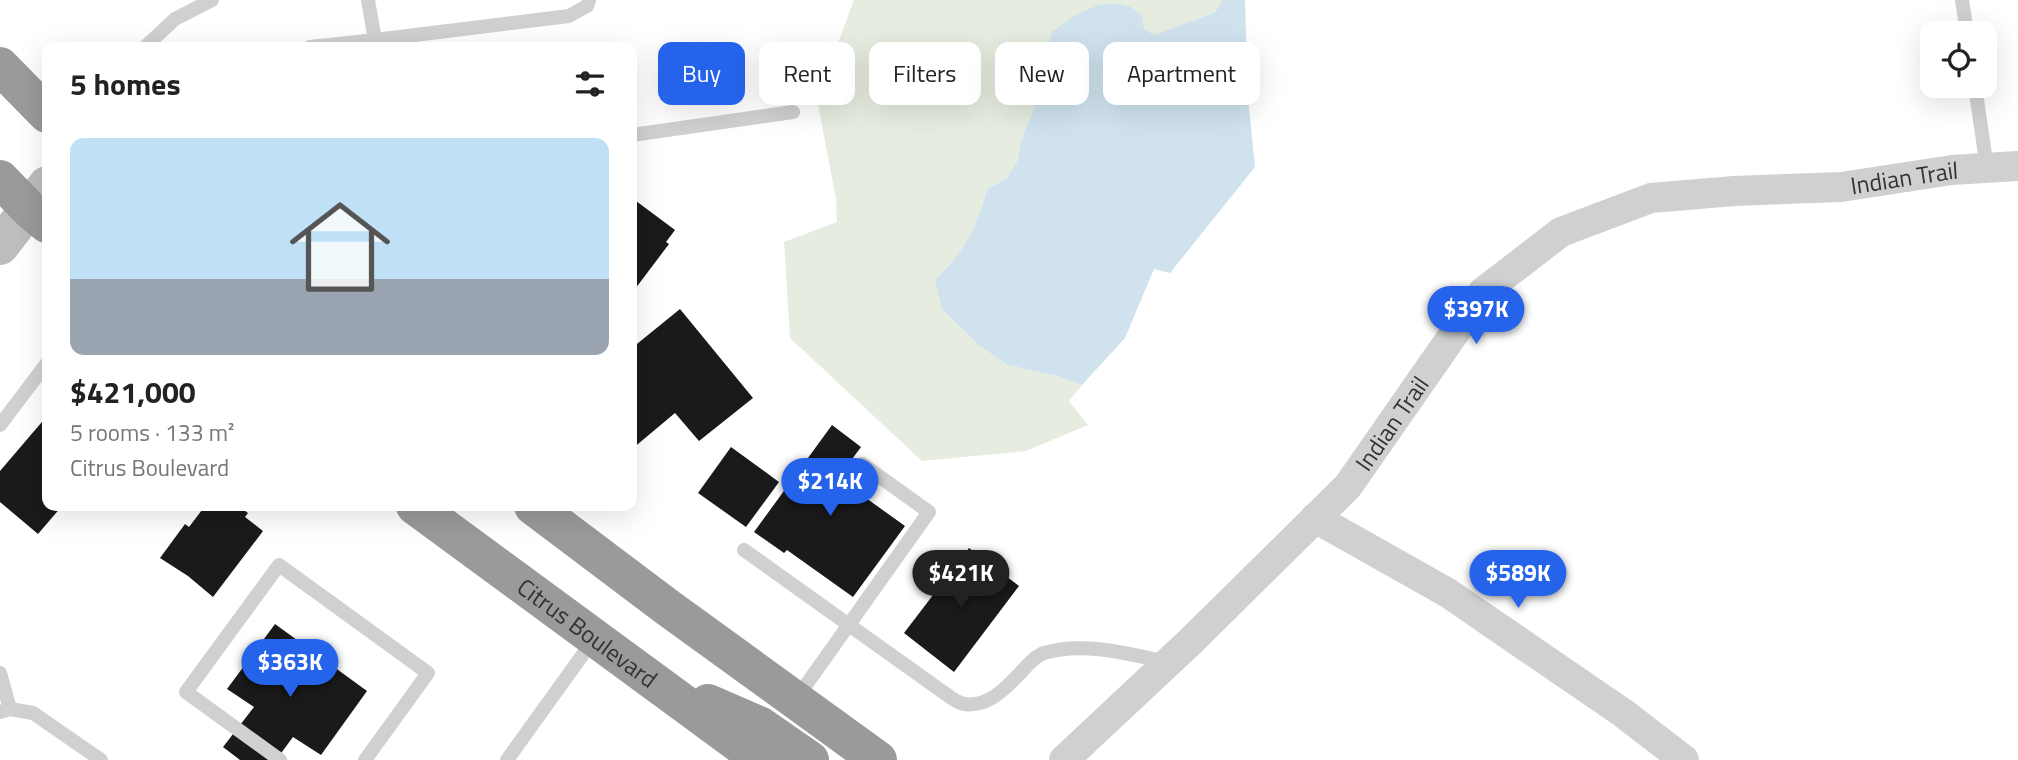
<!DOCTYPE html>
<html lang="en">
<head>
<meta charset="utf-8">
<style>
  body { margin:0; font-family:"Titillium Web",sans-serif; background:#f6f6f6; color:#222; height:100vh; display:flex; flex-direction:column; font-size:26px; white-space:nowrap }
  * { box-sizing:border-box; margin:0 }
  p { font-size:23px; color:#767676 }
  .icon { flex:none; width:38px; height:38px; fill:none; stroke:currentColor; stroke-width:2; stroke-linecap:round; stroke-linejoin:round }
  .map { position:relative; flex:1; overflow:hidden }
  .sheet { position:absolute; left:42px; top:42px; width:595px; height:469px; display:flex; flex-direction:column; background:#fff; border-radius:14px; box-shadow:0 7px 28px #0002 }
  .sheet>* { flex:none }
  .top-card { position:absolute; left:658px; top:42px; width:665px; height:63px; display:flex; gap:14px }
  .buttons { position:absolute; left:1920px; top:21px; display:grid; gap:14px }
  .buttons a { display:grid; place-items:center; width:77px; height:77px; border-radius:14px; background:#fff; box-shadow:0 7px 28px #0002; font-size:35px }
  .price { position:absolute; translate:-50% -60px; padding:0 16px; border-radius:24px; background:#2563eb; color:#fff; font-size:23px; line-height:46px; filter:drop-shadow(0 2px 4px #0008) }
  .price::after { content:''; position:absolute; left:50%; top:42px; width:21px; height:16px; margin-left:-10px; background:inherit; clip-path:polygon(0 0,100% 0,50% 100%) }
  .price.current { background:#222; color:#fff }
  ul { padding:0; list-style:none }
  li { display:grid; align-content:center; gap:14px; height:371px; padding:0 28px }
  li+li { border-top:2px solid #e0e0e0 }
  li span { display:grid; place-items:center; height:217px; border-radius:14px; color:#555 }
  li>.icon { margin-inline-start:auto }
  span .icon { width:126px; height:126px; fill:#fffc; stroke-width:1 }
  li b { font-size:30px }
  h2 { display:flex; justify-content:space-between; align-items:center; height:84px; padding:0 28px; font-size:30px }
  .tag { padding:0 24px; border-radius:14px; background:#fff; box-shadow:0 7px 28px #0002; font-size:24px; line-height:63px }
  .tag.current { background:#2563eb; color:#fff }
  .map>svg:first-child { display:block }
  .green { fill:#e6ecdf }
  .water { fill:#cfe2ee }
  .building { fill:#1a1a1a }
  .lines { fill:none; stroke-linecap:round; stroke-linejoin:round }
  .lane { stroke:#d0d0d0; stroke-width:14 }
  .street { stroke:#d0d0d0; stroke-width:30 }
  .secondary { stroke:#bdbdbd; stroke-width:38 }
  .highway { stroke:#9a9a9a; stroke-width:38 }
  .labels { text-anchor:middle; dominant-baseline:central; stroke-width:7; stroke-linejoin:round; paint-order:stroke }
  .street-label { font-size:24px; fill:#333; stroke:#fff }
</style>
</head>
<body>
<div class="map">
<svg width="2018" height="760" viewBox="0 0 2018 760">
  <rect width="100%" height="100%" fill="#fff"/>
  <path class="green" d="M854 0H1223L1215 12 1154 35 1144 30 1064 24 1052 32 1047 49 1050 65 1021 142 1017 162 1006 179 987 189C976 230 965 250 935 280L980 346 1007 365 1057 376 1082 385 1069 401 1088 425 1026 451 922 461 790 338 784 242 837 222 836 199 817 99Z"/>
  <path class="water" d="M1223 0H1245L1248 98 1255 167 1170 273 1154 269 1125 338 1082 385 1057 376 1007 365 980 346 942 309 935 280C965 250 976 230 987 189L1006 179 1017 162 1021 142 1050 65 1047 49 1052 32 1077 14 1099 5 1114 3 1131 7 1142 16 1144 29 1154 35 1215 12Z"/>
  <g class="building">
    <polygon points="632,198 675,230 666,242 669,244 632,293"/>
    <polygon points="680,309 753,398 699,441 675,413 632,449 632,348"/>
    <polygon points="47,416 47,506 62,506 38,534 0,502 0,471"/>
    <polygon points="832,425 861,447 838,478 905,526 853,597 787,550 784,553 754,532"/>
    <polygon points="731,447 779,482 746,527 698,493"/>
    <polygon points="205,506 238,506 248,513 245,517 263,531 213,597 188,576 160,558 185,524 189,527"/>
    <polygon points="969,548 1019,586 954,672 904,633"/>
    <polygon points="275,624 367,691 321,755 293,737 276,760 240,760 223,747 254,707 227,689"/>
  </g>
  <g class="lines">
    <g class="lane">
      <polyline points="1962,0 1967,33"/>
      <polyline points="375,40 569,16 587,6 589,0"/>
      <polyline points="145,47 175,19 212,0"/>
      <polyline points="310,47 375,40 368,0"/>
      <polyline points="1975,86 1987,168"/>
      <polyline points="632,135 793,112"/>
      <polyline points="0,425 47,363"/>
      <path d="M744 550 950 697C954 700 960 703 964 704 989 708 1008 686 1023 670 1029 664 1035 656 1044 653 1083 641 1128 654 1167 662"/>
      <polyline points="0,673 10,709"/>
      <polyline points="796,699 929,512 862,464"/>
      <polyline points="0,712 10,709 33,713 101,760"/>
      <polyline points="280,760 186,692 279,565 428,673 365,760"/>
      <polyline points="507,760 594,639"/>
    </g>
    <g class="street">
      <polyline points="1315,518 1448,593 1623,713 1684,760"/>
      <path id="s1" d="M1064 760 1191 641 1348 486 1483 292 1561 232 1651 198 1734 191 1841 187 1952 170 2018 166"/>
    </g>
    <polyline class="secondary" points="0,246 47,185"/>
    <g class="highway">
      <polyline points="0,66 47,114"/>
      <polyline points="0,179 30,210 47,224"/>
      <path id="s2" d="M415 506 761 760"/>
      <polyline points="533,506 667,607 878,760"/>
      <polyline points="708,703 761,726 810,760"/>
    </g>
  </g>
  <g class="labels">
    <g class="street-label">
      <text stroke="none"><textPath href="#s1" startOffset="1080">Indian Trail</textPath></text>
      <text stroke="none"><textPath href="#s1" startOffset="471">Indian Trail</textPath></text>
      <text stroke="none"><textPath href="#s2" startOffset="214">Citrus Boulevard</textPath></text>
    </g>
  </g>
</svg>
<div class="buttons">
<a><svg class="icon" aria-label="locate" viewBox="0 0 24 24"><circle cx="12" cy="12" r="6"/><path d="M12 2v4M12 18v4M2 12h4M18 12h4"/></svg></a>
</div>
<b class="price" style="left:1476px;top:346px">$397K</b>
<b class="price" style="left:830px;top:518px">$214K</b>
<b class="price current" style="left:961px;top:610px">$421K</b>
<b class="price" style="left:1518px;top:610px">$589K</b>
<b class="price" style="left:290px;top:699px">$363K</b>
<div class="top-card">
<a class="tag current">Buy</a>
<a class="tag">Rent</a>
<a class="tag">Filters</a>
<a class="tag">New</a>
<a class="tag">Apartment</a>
</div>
<section class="sheet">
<h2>5 homes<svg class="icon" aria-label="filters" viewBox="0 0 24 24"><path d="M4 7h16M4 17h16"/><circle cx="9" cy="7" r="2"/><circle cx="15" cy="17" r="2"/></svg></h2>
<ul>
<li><span style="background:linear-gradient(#bfe0f5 65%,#9aa5b1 0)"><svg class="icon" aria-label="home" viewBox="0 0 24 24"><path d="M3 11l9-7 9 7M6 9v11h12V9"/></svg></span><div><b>$421,000</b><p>5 rooms · 133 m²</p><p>Citrus Boulevard</p></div></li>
</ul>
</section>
</div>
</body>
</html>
